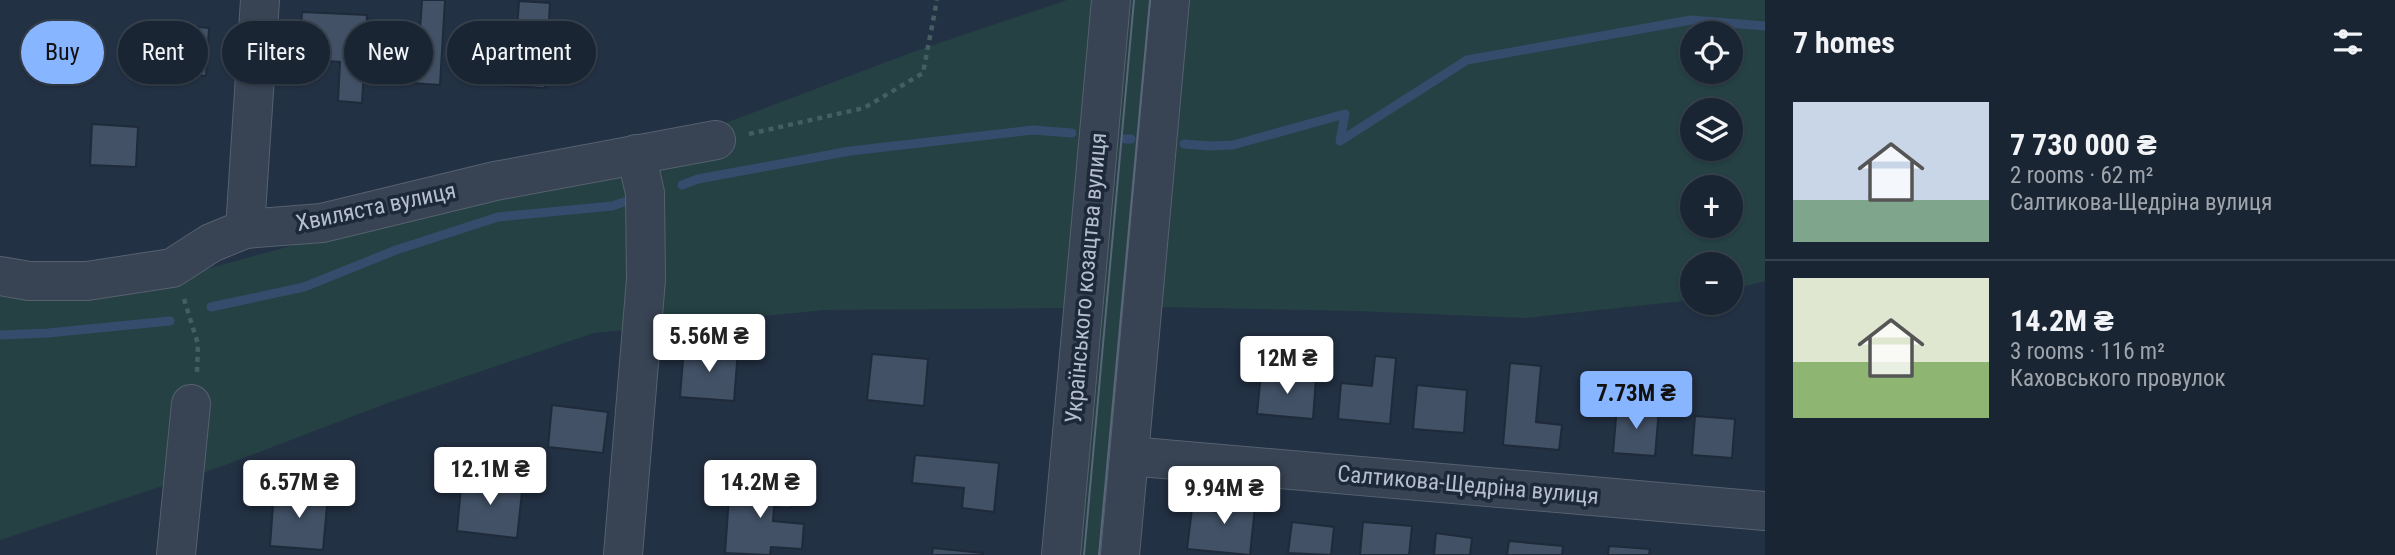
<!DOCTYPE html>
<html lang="en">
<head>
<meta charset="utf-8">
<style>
  body { margin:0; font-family:"Roboto Condensed",sans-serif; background:#27313f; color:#f1f3f6; height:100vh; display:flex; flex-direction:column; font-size:26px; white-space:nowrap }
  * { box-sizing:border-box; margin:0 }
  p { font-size:23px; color:#9fa5ac }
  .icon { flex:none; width:38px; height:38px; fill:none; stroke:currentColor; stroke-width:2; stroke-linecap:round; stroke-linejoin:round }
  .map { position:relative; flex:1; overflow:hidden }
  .sheet { display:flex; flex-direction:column; background:#1a2533; width:630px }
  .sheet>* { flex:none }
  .hud { position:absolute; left:21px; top:21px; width:665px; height:63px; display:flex; gap:14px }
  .controls { position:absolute; left:1680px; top:21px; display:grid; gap:14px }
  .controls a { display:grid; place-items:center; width:63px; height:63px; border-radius:50%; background:#1a2533; box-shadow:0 2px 5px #0004,0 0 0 2px #38424e; font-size:35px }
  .price { position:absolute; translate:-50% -60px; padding:0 16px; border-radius:7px; background:#fff; color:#222; font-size:23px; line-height:46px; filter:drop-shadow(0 2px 4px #0008) }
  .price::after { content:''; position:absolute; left:50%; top:42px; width:21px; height:16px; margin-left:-10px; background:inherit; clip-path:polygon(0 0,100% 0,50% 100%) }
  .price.on { background:#88b5ff; color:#111 }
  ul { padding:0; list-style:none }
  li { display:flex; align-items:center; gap:21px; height:175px; padding:0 28px }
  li+li { border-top:2px solid #38424e }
  li span { display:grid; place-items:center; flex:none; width:196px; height:140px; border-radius:0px; color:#555 }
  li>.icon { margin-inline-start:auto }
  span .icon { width:84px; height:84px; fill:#fffc; stroke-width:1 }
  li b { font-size:30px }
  h2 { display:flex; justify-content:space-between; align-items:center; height:84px; padding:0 28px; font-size:30px }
  .tag { padding:0 24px; border-radius:32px; background:#1a2533; box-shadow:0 2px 5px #0004,0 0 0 2px #38424e; font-size:24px; line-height:63px }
  .tag.on { background:#88b5ff; color:#111 }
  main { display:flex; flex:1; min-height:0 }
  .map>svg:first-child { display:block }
  .green { fill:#254144; fill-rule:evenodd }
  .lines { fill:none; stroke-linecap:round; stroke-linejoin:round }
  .stream { stroke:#364c6c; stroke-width:9 }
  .building { fill:#425166; stroke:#1f2a3a; stroke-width:2 }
  .minor-casing { stroke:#566170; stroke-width:40 }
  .path { stroke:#445e61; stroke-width:4.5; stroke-dasharray:5 5; stroke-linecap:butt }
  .minor { stroke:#384353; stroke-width:38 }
  .tram { stroke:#59677a; stroke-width:2 }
  .labels { text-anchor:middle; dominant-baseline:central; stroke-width:7; stroke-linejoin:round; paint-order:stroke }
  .street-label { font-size:23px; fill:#b5becd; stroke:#1d2838 }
</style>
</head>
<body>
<main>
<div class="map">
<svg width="1765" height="555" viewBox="0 0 1765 555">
  <rect width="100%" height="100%" fill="#233144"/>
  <g class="green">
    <polygon points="1067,0 1103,0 1075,308 824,310 594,333 393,401 217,468 0,540 0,292 130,290 363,226 614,178 728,122 913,52"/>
    <polygon points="1118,0 1160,0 1111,555 1068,555"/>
    <path d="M1180 0H1765V281L1731 290V264H1692V300L1525 318 1356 311 1153 307ZM1692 33H1731V72H1692ZM1692 110H1731V149H1692ZM1692 187H1731V226H1692Z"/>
  </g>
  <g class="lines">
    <g class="stream">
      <polyline points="1125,139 1131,139"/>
      <polyline points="1184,144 1210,146 1233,145 1345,114 1340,141 1467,60 1691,20 1765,26"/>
      <polyline points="682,185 698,179 850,151 1033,130 1072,133"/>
      <polyline points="211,307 304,287 396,250 498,217 612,206 633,199"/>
      <polyline points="0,335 48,333 170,321"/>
    </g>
  </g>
  <g class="building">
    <polygon points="422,0 445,0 440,85 383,81 385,43 419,45"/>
    <polygon points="519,1 550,3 545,88 482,84 485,42 516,44"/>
    <polygon points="302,12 367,15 362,103 338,101 340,62 300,59"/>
    <polygon points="148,23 209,28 206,76 144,71"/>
    <polygon points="92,124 138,127 136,167 90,165"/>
    <polygon points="684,346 738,350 734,401 680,397"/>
    <polygon points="872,354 928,359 924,406 867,400"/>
    <polygon points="1375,356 1396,358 1390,424 1338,419 1341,383 1372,386"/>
    <polygon points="1510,363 1541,366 1536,422 1562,425 1559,450 1503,445"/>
    <polygon points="1261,373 1316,378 1313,419 1257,414"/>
    <polygon points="1417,385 1467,390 1464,433 1413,429"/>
    <polygon points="552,405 608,412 603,453 548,447"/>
    <polygon points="1617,406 1659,409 1655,456 1613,453"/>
    <polygon points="1695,416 1735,419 1732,458 1692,455"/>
    <polygon points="915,455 999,463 994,512 962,508 964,488 912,483"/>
    <polygon points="462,476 523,483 517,538 457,531"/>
    <polygon points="730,483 792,487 791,508 774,507 773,521 804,524 802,549 771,547 770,555 725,553"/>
    <polygon points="274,491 328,495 323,550 270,546"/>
    <polygon points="1222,493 1256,497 1250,555 1187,549 1192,509 1220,512"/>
    <polygon points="1292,522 1334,527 1331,555 1288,553"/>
    <polygon points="1363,522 1412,526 1409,555 1360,555"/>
    <polygon points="1436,533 1472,538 1470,555 1434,555"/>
    <polygon points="1509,541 1563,546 1562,555 1507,555"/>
    <polygon points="1609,546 1650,549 1649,555 1608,555"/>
    <polygon points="933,548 983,553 983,555 932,555"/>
  </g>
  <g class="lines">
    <g class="minor-casing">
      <g id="minor">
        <polyline points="245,229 260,0"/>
        <polyline points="0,276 29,281 87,281 172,268 211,243 245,229 322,223 495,181 716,140"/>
        <polyline points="1129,456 1765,511"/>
        <polyline points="176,555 191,404"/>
        <polyline points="623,555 646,279 645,193 636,154"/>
        <polyline points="1061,555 1111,0"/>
        <polyline points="1120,555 1170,0"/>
      </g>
    </g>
    <g class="path">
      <polyline points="749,134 864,108 923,73 937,0"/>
      <polyline points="184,299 198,344 197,372"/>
    </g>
    <use href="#minor" class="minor"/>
    <g class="tram">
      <polyline points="1084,555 1134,0"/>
      <polyline points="1099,555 1150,0"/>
    </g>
  </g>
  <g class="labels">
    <g class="street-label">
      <text transform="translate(376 207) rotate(-12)">Хвиляста вулиця</text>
      <text transform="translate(1086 278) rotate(-85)">Українського козацтва вулиця</text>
      <text transform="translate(1468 485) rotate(5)">Салтикова-Щедріна вулиця</text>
    </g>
  </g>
</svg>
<div class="controls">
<a><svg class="icon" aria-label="locate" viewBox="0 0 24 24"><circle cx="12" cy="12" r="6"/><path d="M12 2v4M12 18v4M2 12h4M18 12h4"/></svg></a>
<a><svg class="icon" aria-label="layers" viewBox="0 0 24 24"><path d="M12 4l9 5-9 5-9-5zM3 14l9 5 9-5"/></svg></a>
<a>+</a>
<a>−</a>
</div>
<b class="price" style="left:709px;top:374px">5.56M ₴</b>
<b class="price" style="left:1287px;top:396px">12M ₴</b>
<b class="price on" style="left:1636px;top:431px">7.73M ₴</b>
<b class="price" style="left:490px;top:507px">12.1M ₴</b>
<b class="price" style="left:299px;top:520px">6.57M ₴</b>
<b class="price" style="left:760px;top:520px">14.2M ₴</b>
<b class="price" style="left:1224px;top:526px">9.94M ₴</b>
<div class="hud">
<a class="tag on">Buy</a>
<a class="tag">Rent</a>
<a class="tag">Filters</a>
<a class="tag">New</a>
<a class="tag">Apartment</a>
</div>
</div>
<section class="sheet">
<h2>7 homes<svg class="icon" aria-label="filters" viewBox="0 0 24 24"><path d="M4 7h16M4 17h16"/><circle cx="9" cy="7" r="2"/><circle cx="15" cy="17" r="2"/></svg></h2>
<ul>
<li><span style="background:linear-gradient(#c9d6e8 70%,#7fa58c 0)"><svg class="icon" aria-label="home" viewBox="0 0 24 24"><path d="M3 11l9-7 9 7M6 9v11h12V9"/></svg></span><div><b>7 730 000 ₴</b><p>2 rooms · 62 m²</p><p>Салтикова-Щедріна вулиця</p></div></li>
<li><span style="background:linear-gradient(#dfe7d0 60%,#8fb573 0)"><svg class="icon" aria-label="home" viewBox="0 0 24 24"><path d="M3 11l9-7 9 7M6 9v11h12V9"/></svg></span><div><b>14.2M ₴</b><p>3 rooms · 116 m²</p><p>Каховського провулок</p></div></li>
</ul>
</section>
</main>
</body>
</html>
